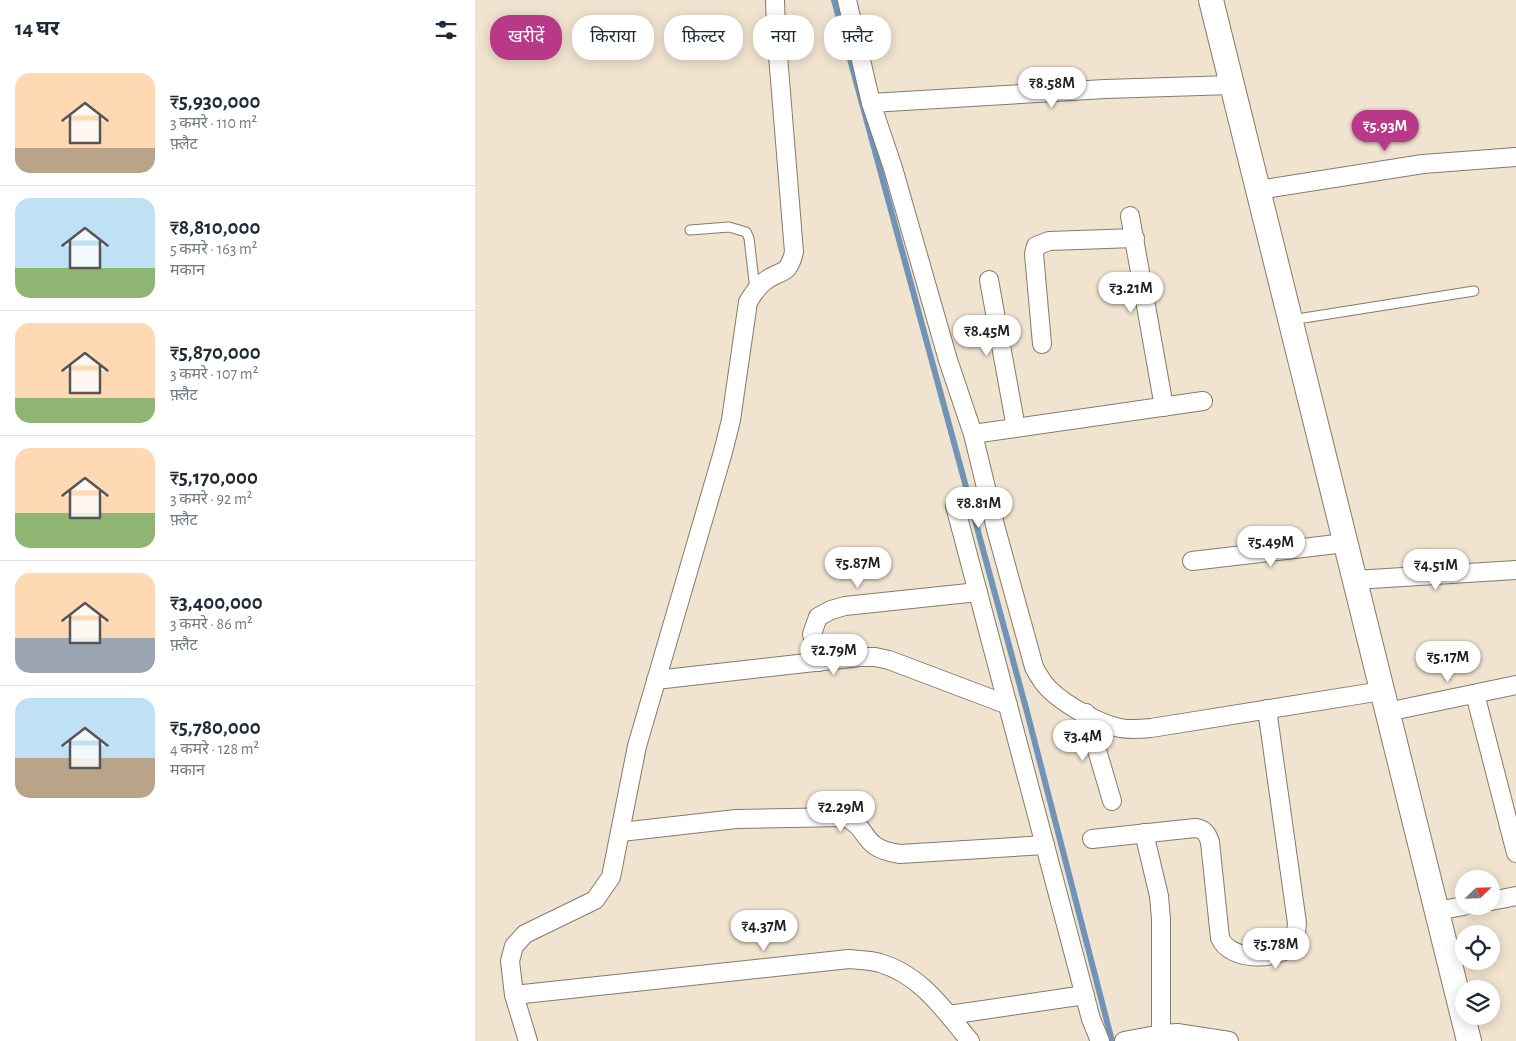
<!DOCTYPE html>
<html lang="hi">
<head>
<meta charset="utf-8">
<style>
  body { margin:0; font-family:"Alegreya Sans","Noto Sans Devanagari",sans-serif; background:#f6f6f7; color:#1f2937; height:100vh; display:flex; flex-direction:column; font-size:19px; white-space:nowrap }
  * { box-sizing:border-box; margin:0 }
  p { font-size:16px; color:#747a83 }
  .icon { flex:none; width:28px; height:28px; fill:none; stroke:currentColor; stroke-width:2; stroke-linecap:round; stroke-linejoin:round }
  .map { position:relative; flex:1; overflow:hidden }
  .sheet { display:flex; flex-direction:column; background:#fff; width:475px }
  .sheet>* { flex:none }
  .banner { position:absolute; left:15px; top:15px; width:475px; height:45px; display:flex; gap:10px }
  .needle { width:32px; rotate:67deg }
  .buttons { position:absolute; left:980px; top:870px; display:grid; gap:10px }
  .buttons a { display:grid; place-items:center; width:45px; height:45px; border-radius:50%; background:#fff; box-shadow:0 2px 12px #0003; font-size:25px }
  .price { position:absolute; translate:-50% -42px; padding:0 11px; border-radius:18px; background:#fff; color:#222; font-size:16px; line-height:32px; filter:drop-shadow(0 1px 2px #0008) }
  .price::after { content:''; position:absolute; left:50%; top:30px; width:15px; height:11px; margin-left:-8px; background:inherit; clip-path:polygon(0 0,100% 0,50% 100%) }
  .price.current { background:#b73987; color:#fff }
  ul { padding:0; list-style:none }
  li { display:flex; align-items:center; gap:15px; height:125px; padding:0 15px }
  li+li { border-top:1px solid #e0e1e3 }
  li span { display:grid; place-items:center; flex:none; width:140px; height:100px; border-radius:15px; color:#555 }
  li>.icon { margin-inline-start:auto }
  span .icon { width:60px; height:60px; fill:#fffc; stroke-width:1 }
  li b { font-size:21px }
  h2 { display:flex; justify-content:space-between; align-items:center; height:60px; padding:0 15px; font-size:21px }
  .pill { padding:0 18px; border-radius:20px; background:#fff; box-shadow:0 2px 12px #0003; font-size:18px; line-height:45px }
  .pill.current { background:#b73987; color:#fff }
  main { display:flex; flex:1; min-height:0 }
  .map>svg:first-child { display:block }
  .lines { fill:none; stroke-linecap:round; stroke-linejoin:round }
  .stream { stroke:#6f94b7; stroke-width:6 }
  .lane-casing { stroke:#867b69; stroke-width:11 }
  .street-casing { stroke:#867b69; stroke-width:20 }
  .secondary-casing { stroke:#867b69; stroke-width:26 }
  .lane { stroke:#fff; stroke-width:9 }
  .street { stroke:#fff; stroke-width:18 }
  .secondary { stroke:#fff; stroke-width:24 }
</style>
</head>
<body>
<main>
<section class="sheet">
<h2>14 घर<svg class="icon" aria-label="filters" viewBox="0 0 24 24"><path d="M4 7h16M4 17h16"/><circle cx="9" cy="7" r="2"/><circle cx="15" cy="17" r="2"/></svg></h2>
<ul>
<li><span style="background:linear-gradient(#ffd9b3 75%,#b9a48a 0)"><svg class="icon" aria-label="home" viewBox="0 0 24 24"><path d="M3 11l9-7 9 7M6 9v11h12V9"/></svg></span><div><b>₹5,930,000</b><p>3 कमरे · 110 m²</p><p>फ़्लैट</p></div></li>
<li><span style="background:linear-gradient(#bfe0f5 70%,#8fb573 0)"><svg class="icon" aria-label="home" viewBox="0 0 24 24"><path d="M3 11l9-7 9 7M6 9v11h12V9"/></svg></span><div><b>₹8,810,000</b><p>5 कमरे · 163 m²</p><p>मकान</p></div></li>
<li><span style="background:linear-gradient(#ffd9b3 75%,#8fb573 0)"><svg class="icon" aria-label="home" viewBox="0 0 24 24"><path d="M3 11l9-7 9 7M6 9v11h12V9"/></svg></span><div><b>₹5,870,000</b><p>3 कमरे · 107 m²</p><p>फ़्लैट</p></div></li>
<li><span style="background:linear-gradient(#ffd9b3 65%,#8fb573 0)"><svg class="icon" aria-label="home" viewBox="0 0 24 24"><path d="M3 11l9-7 9 7M6 9v11h12V9"/></svg></span><div><b>₹5,170,000</b><p>3 कमरे · 92 m²</p><p>फ़्लैट</p></div></li>
<li><span style="background:linear-gradient(#ffd9b3 65%,#9aa5b1 0)"><svg class="icon" aria-label="home" viewBox="0 0 24 24"><path d="M3 11l9-7 9 7M6 9v11h12V9"/></svg></span><div><b>₹3,400,000</b><p>3 कमरे · 86 m²</p><p>फ़्लैट</p></div></li>
<li><span style="background:linear-gradient(#bfe0f5 60%,#b9a48a 0)"><svg class="icon" aria-label="home" viewBox="0 0 24 24"><path d="M3 11l9-7 9 7M6 9v11h12V9"/></svg></span><div><b>₹5,780,000</b><p>4 कमरे · 128 m²</p><p>मकान</p></div></li>
</ul>
</section>
<div class="map">
<svg width="1041" height="1041" viewBox="0 0 1041 1041">
  <rect width="100%" height="100%" fill="#f0e3cf"/>
  <g class="lines">
    <polyline class="stream" points="359,0 552,712 637,1041"/>
    <g class="lane-casing">
      <g id="lane">
        <polyline points="215,230 254,227 271,232 274,238 280,290"/>
        <polyline points="816,320 999,291"/>
      </g>
    </g>
    <g class="street-casing">
      <g id="street">
        <path d="M372 0 396 103 418 168 473 360 498 434 521 529 559 667C563 675 568 683 574 689 590 705 624 724 645 728 656 730 666 729 676 728L907 691"/>
        <polyline points="396,103 630,89 757,85"/>
        <polyline points="783,190 948,164 1041,157"/>
        <polyline points="655,216 689,407"/>
        <polyline points="514,280 541,428"/>
        <polyline points="567,344 559,254 561,246 574,241 660,238"/>
        <polyline points="498,434 728,401"/>
        <polyline points="480,506 616,1019 625,1041"/>
        <polyline points="717,561 870,543"/>
        <polyline points="880,580 1041,570"/>
        <polyline points="344,662 337,634 343,617 356,610 370,606 503,592"/>
        <polyline points="181,680 384,657 400,657 414,660 533,705"/>
        <polyline points="1000,694 1041,853"/>
        <polyline points="912,712 1041,685"/>
        <polyline points="611,713 637,801"/>
        <path d="M146 832 261 819 370 817C397 830 384 848 425 854L570 845"/>
        <polyline points="669,833 684,896 686,919 686,1034"/>
        <path d="M617 839 720 828C729 829 732 833 735 842L745 938C755 962 806 962 819 942 822 936 821 929 822 923L792 709"/>
        <polyline points="1016,901 1041,896"/>
        <polyline points="961,911 989,906"/>
        <path d="M39 995 374 959C384 960 396 960 405 963 446 975 469 1010 495 1041"/>
        <polyline points="474,1015 610,995"/>
        <path d="M53 1041 39 995 35 961 39 946 50 934 120 900 136 877 162 746 248 452 256 420 273 302C278 294 282 287 290 281 306 269 313 277 319 252L301 31 300 0"/>
        <polyline points="649,1041 686,1034 702,1033 754,1041"/>
      </g>
    </g>
    <g class="secondary-casing">
      <polyline id="secondary" points="736,0 994,1041"/>
    </g>
    <use href="#lane" class="lane"/>
    <use href="#street" class="street"/>
    <use href="#secondary" class="secondary"/>
  </g>
</svg>
<div class="buttons">
<a><svg class="needle" viewBox="-14 -14 28 28"><path d="M0-13l5 13h-10z" fill="#e53935"/><path d="M0 13l5-13h-10z" fill="#747a83"/></svg></a>
<a><svg class="icon" aria-label="locate" viewBox="0 0 24 24"><circle cx="12" cy="12" r="6"/><path d="M12 2v4M12 18v4M2 12h4M18 12h4"/></svg></a>
<a><svg class="icon" aria-label="layers" viewBox="0 0 24 24"><path d="M12 4l9 5-9 5-9-5zM3 14l9 5 9-5"/></svg></a>
</div>
<b class="price" style="left:577px;top:109px">₹8.58M</b>
<b class="price current" style="left:910px;top:152px">₹5.93M</b>
<b class="price" style="left:656px;top:314px">₹3.21M</b>
<b class="price" style="left:512px;top:357px">₹8.45M</b>
<b class="price" style="left:504px;top:529px">₹8.81M</b>
<b class="price" style="left:796px;top:568px">₹5.49M</b>
<b class="price" style="left:383px;top:589px">₹5.87M</b>
<b class="price" style="left:961px;top:591px">₹4.51M</b>
<b class="price" style="left:359px;top:676px">₹2.79M</b>
<b class="price" style="left:973px;top:683px">₹5.17M</b>
<b class="price" style="left:608px;top:762px">₹3.4M</b>
<b class="price" style="left:366px;top:833px">₹2.29M</b>
<b class="price" style="left:289px;top:952px">₹4.37M</b>
<b class="price" style="left:801px;top:970px">₹5.78M</b>
<div class="banner">
<a class="pill current">खरीदें</a>
<a class="pill">किराया</a>
<a class="pill">फ़िल्टर</a>
<a class="pill">नया</a>
<a class="pill">फ़्लैट</a>
</div>
</div>
</main>
</body>
</html>
